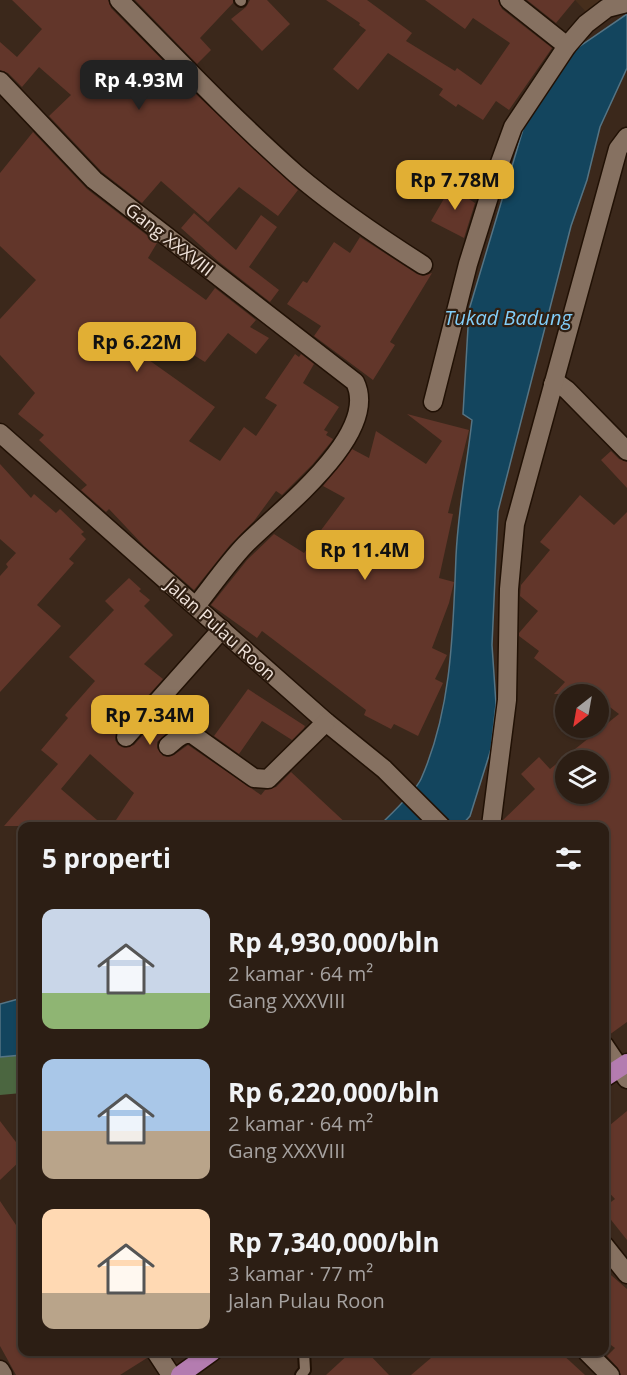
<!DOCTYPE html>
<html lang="id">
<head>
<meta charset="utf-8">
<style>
  body { margin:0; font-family:"Open Sans",sans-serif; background:#34271d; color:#f1f3f6; height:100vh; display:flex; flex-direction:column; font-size:22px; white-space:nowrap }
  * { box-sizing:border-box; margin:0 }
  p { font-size:20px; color:#a6a2a0 }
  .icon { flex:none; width:33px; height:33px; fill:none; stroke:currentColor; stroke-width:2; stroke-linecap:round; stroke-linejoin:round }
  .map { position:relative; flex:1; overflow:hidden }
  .drawer { position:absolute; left:18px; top:822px; width:591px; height:534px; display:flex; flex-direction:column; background:#2c1e14; border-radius:12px; box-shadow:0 2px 4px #0004,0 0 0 2px #483c34 }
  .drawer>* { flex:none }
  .needle { width:39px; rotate:211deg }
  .tools { position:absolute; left:555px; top:684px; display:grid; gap:12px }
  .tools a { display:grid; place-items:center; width:54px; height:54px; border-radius:50%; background:#2c1e14; box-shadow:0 2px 4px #0004,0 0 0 2px #483c34; font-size:30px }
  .price { position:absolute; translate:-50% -51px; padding:0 14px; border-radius:12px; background:#e1af34; color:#111; font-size:20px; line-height:39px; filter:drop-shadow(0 2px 3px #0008) }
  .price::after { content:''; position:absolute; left:50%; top:36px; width:18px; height:14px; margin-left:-9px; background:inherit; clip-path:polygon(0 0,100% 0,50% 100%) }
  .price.active { background:#222; color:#fff }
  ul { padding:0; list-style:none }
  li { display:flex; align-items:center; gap:18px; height:150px; padding:0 24px }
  li span { display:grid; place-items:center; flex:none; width:168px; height:120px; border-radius:12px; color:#555 }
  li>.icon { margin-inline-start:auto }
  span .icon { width:72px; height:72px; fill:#fffc; stroke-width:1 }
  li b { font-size:26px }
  h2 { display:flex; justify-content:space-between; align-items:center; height:72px; padding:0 24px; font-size:26px }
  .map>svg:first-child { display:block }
  .built { fill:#462e1c }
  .forest { fill:#4b6640 }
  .water { fill:#13455e; stroke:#557484; stroke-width:1.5 }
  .building { fill:#62362a; fill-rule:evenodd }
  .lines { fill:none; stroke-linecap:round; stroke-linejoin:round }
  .service-casing { stroke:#211105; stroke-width:14 }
  .minor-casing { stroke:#211105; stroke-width:21 }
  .trunk-casing { stroke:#211105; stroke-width:21 }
  .service { stroke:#867161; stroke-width:10 }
  .minor { stroke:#867161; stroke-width:18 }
  .trunk { stroke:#b47cb0; stroke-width:18 }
  .labels { text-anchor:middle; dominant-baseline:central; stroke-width:4.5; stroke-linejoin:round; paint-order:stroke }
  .street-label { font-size:18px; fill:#f0e3db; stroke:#301f12 }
  .water-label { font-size:20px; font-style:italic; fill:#82cef9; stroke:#301f12 }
</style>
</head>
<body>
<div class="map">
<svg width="627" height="1375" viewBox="0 0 627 1375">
  <rect width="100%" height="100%" fill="#3b281b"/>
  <polygon class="built" points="575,0 613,0 590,16"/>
  <polygon class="forest" points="22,1055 22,1093 0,1095 0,1057"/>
  <g class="water">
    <path d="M627 14V68L600 127 587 180 571 226 498 511 492 645 496 704 491 749 470 816 461 826H379C390 815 415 792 421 779 452 709 453 631 456 556 458 511 467 464 472 420L463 414 469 310 524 126 570 53Z"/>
    <polygon points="22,998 22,1055 0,1057 0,1004"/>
  </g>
  <g class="building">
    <polygon points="12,0 108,0 111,8 198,96 298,190 278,216 239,187 208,222 161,181 142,203 102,172 49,116 71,95 39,67 22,87 8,73 0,70 0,42 17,57 42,29"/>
    <polygon points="135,0 233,0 233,3 200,38 211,50 197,64"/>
    <polygon points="250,0 267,0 290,24 262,51 231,19 246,7"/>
    <polygon points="326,0 367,0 412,33 406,41 455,71 457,68 481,85 510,43 473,18 465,29 425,0 498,0 502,9 552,48 509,110 496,101 483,120 458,104 456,107 439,95 443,89 388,53 358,90 333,69 366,30 359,25 360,23"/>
    <polygon points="527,0 575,0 556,23"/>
    <polygon points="33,132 87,189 157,243 148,258 206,300 215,288 256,320 250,327 269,338 256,354 228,333 205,362 146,326 132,348 215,407 189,441 220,461 244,427 256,436 277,405 265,398 295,354 299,357 301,354 314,364 303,383 339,407 324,430 328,432 326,435 333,439 331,442 313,464 282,495 276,491 254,521 230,545 194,590 144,546 109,509 106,512 81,490 87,485 39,440 44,435 18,414 35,393 0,355 0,319 36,280 0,246 0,173"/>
    <polygon points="453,183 469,193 466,197 475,203 464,238 431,221"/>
    <polygon points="194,213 236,250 261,215 277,227 249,267 279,290 270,302 219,262 181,228"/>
    <polygon points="360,237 417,274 423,276 432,273 390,342 395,345 373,380 314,336 321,326 287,304 303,281 307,283 334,242 350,253"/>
    <polygon points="407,414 469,430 448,513 453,514 439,578 454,582 449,603 432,648 447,655 435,679 443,683 418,736 394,724 391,729 364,715 366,710 262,631 257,638 211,605 247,560 274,534 304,553 345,498 323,486 352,449 369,458 376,431 426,464 442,441"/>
    <polygon points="611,451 619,459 627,462 627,488 601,460"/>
    <polygon points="0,464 31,498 34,494 56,513 60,509 84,532 81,534 86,539 69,559 74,563 37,605 61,626 0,692 0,576 8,567 6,564 16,553 0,539"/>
    <path d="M580 495 614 525 627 512V1022L609 1035 604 1034V826H502L503 820 535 789 521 774 539 757 550 769 619 714 598 698V694H554L565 682 534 658 539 651 519 636V633L538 611 520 596 521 585 550 550 540 542ZM566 760H598V794H566Z"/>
    <polygon points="129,578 141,589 139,591 150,600 144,606 173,635 144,664 163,679 117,730 115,740 118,745 124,748 134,745 158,718 171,729 157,742 157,748 163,756 169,757 174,755 188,745 261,795 265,790 276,787 291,772 349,826 112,826 134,793 90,754 61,789 104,826 4,826 58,764 41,750 68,718 65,715 95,681 69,657 114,610 105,601"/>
    <polygon points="248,689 305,726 304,728 292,740 262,721 239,754 214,736"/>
    <polygon points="627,1111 627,1240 604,1211 604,1207 615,1199 604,1187 604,1130"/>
    <polygon points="0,1121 22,1150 22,1159 0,1180"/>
    <polygon points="0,1201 22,1234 22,1352 145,1352 147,1358 120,1375 16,1375 0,1346"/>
    <polygon points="604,1269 627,1289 627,1375 621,1375 618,1368 607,1356 615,1348 604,1340"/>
    <polygon points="351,1352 367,1352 389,1375 326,1375"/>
    <polygon points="438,1352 560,1352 585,1375 411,1375"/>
  </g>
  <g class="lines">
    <g class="service-casing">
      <g id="service">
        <polyline points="240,0 241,1"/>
        <polyline points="301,1375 305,1370 304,1352"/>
      </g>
    </g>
    <g class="minor-casing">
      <g id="minor">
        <path d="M119 0C177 59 234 119 296 174 336 208 379 237 423 265"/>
        <polyline points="509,0 567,46"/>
        <path d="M0 81 94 180 355 382C381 435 277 512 245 545 227 564 212 586 196 606"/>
        <polyline points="553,384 560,385 567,390 627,451"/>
        <polyline points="433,402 468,264 498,168 513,127 567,46 586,24 607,8 627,3"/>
        <polyline points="0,433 326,722 384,769 441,826"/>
        <polyline points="126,737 222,629"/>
        <path d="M168 746C176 740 182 732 192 734L254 778 268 779 326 722"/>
        <polyline points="491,826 507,700 509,589 515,524 618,149 627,137"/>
        <polyline points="604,1045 627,1079"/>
        <polyline points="604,1245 627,1274"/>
        <polyline points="156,1352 171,1375"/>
        <polyline points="587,1352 610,1375"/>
        <polyline points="0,1370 3,1375"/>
      </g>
    </g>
    <g class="trunk-casing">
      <g id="trunk">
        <polyline points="604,1078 627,1063"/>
        <polyline points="180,1375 212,1352"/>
      </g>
    </g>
    <use href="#service" class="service"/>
    <use href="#minor" class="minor"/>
    <use href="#trunk" class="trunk"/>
  </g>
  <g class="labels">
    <g class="street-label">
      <text transform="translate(170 239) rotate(38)">Gang XXXVIII</text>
      <text transform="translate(221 629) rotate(42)">Jalan Pulau Roon</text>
    </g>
    <g class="water-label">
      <text x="508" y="317">Tukad Badung</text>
    </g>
  </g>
</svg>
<div class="tools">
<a><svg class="needle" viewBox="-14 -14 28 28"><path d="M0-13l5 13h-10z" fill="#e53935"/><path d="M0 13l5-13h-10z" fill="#a6a2a0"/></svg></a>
<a><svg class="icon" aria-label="layers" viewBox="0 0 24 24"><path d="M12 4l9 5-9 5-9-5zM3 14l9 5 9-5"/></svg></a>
</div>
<b class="price active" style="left:139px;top:111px">Rp 4.93M</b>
<b class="price" style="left:455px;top:211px">Rp 7.78M</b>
<b class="price" style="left:137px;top:373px">Rp 6.22M</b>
<b class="price" style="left:365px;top:581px">Rp 11.4M</b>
<b class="price" style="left:150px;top:746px">Rp 7.34M</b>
<section class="drawer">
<h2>5 properti<svg class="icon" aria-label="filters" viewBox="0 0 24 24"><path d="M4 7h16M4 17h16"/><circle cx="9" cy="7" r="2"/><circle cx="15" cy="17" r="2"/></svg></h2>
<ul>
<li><span style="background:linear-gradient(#c9d6e8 70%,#8fb573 0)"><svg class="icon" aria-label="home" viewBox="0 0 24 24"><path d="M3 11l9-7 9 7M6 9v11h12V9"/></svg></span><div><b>Rp 4,930,000/bln</b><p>2 kamar · 64 m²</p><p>Gang XXXVIII</p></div></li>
<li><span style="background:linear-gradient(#a9c7e8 60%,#b9a48a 0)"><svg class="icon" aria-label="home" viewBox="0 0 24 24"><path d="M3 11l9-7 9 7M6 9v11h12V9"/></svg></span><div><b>Rp 6,220,000/bln</b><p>2 kamar · 64 m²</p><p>Gang XXXVIII</p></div></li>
<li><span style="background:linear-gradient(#ffd9b3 70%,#b9a48a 0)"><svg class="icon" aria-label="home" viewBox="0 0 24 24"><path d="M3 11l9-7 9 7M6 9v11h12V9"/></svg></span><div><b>Rp 7,340,000/bln</b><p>3 kamar · 77 m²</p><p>Jalan Pulau Roon</p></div></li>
</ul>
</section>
</div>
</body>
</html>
